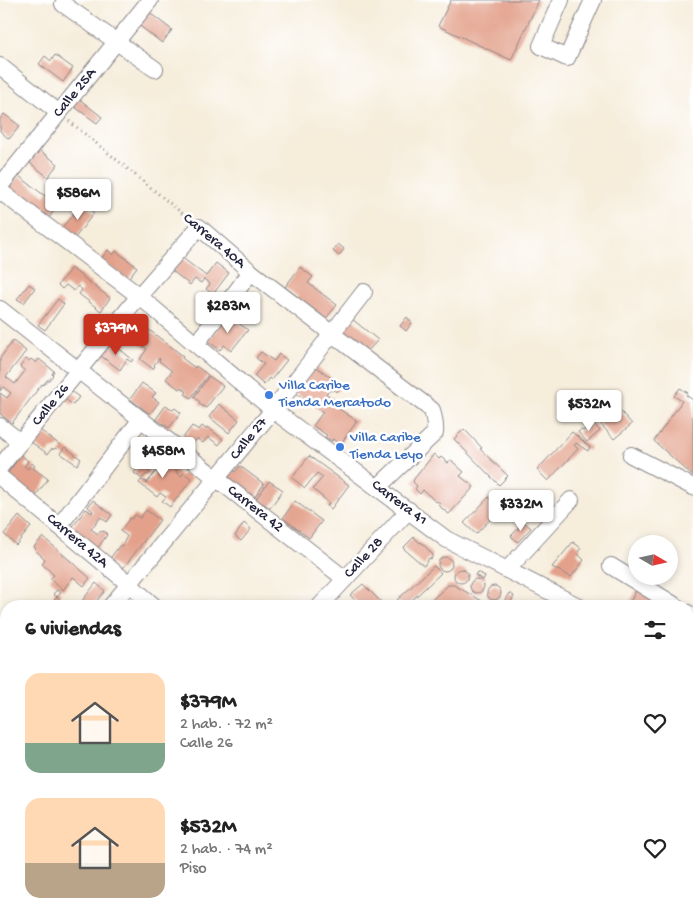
<!DOCTYPE html>
<html lang="es">
<head>
<meta charset="utf-8">
<style>
  body { margin:0; font-family:"Gochi Hand",sans-serif; background:#f6f6f6; color:#222; height:100vh; display:flex; flex-direction:column; font-size:19px; white-space:nowrap }
  * { box-sizing:border-box; margin:0 }
  p { font-size:16px; color:#767676 }
  .icon { flex:none; width:28px; height:28px; fill:none; stroke:currentColor; stroke-width:2; stroke-linecap:round; stroke-linejoin:round }
  .map { position:relative; flex:1; overflow:hidden }
  .details { position:absolute; left:0px; top:600px; width:694px; height:320px; display:flex; flex-direction:column; background:#fff; border-radius:20px 20px 0 0; box-shadow:0 2px 8px #0003 }
  .details>* { flex:none }
  .needle { width:32px; rotate:99deg }
  .tools { position:absolute; left:628px; top:535px; display:grid; gap:10px }
  .tools a { display:grid; place-items:center; width:50px; height:50px; border-radius:50%; background:#fff; box-shadow:0 2px 8px #0003; font-size:25px }
  .price { position:absolute; translate:-50% -42px; padding:0 11px; border-radius:5px; background:#fff; color:#222; font-size:16px; line-height:32px; filter:drop-shadow(0 1px 2px #0008) }
  .price::after { content:''; position:absolute; left:50%; top:30px; width:15px; height:11px; margin-left:-8px; background:inherit; clip-path:polygon(0 0,100% 0,50% 100%) }
  .price.active { background:#c8321e; color:#fff }
  ul { padding:0; list-style:none }
  li { display:flex; align-items:center; gap:15px; height:125px; padding:0 25px }
  li span { display:grid; place-items:center; flex:none; width:140px; height:100px; border-radius:15px; color:#555 }
  li>.icon { margin-inline-start:auto }
  span .icon { width:60px; height:60px; fill:#fffc; stroke-width:1 }
  li b { font-size:21px }
  h2 { display:flex; justify-content:space-between; align-items:center; height:60px; padding:0 25px; font-size:21px }
  .map>svg:first-child { display:block }
  .green { fill:#a4c26a; stroke:#637252 }
  .building { fill:#e3a18b }
  .lines { fill:none; stroke-linecap:round; stroke-linejoin:round }
  .minor-casing { stroke:#8c888b; stroke-width:18 }
  .highway-casing { stroke:#8c888b; stroke-width:26 }
  .path { stroke:#8c888b; stroke-width:3; stroke-dasharray:1 4; stroke-linecap:butt }
  .minor { stroke:#fff; stroke-width:16 }
  .highway { stroke:#fff; stroke-width:24 }
  .shop-dot { fill:#3f7fe0; stroke:#fff; stroke-width:2 }
  .labels { text-anchor:middle; dominant-baseline:central; stroke-width:5; stroke-linejoin:round; paint-order:stroke }
  .street-label { font-size:15px; fill:#22223b; stroke:#fff }
  .shop-label { font-size:15px; fill:#366cbe; stroke:#fff; text-anchor:start }
</style>
</head>
<body>
<div class="map">
<svg width="693" height="920" viewBox="0 0 693 920">
  <rect width="100%" height="100%" fill="#fff"/>
  <filter id="ink" filterUnits="userSpaceOnUse"><feTurbulence type="fractalNoise" baseFrequency=".02" numOctaves="2"/><feDisplacementMap in="SourceGraphic" scale="10" xChannelSelector="R" yChannelSelector="G"/><feConvolveMatrix kernelMatrix="1 2 1 2 8 2 1 2 1" color-interpolation-filters="sRGB"/></filter>
  <filter id="wash" filterUnits="userSpaceOnUse"><feTurbulence type="fractalNoise" baseFrequency=".0096" numOctaves="4" result="noise"/><feDisplacementMap in="SourceGraphic" scale="20" xChannelSelector="R" yChannelSelector="G"/><feGaussianBlur stdDeviation="1.12" result="paint"/><feColorMatrix in="noise" values="0 0 0 0 0 0 0 0 0 0 0 0 0 0 0 0 0 1.4 0 .05"/><feComposite in="paint" operator="in"/></filter>
  <g filter="url(#wash)">
    <rect width="100%" height="100%" fill="#f6eddb"/>
    <polygon class="green" points="693,830 693,920 644,920 647,914 688,914 688,840"/>
    <g id="blocks">
      <g class="building">
        <polygon points="451,0 539,0 511,60 438,26"/>
        <polygon points="146,10 172,30 162,43 136,23"/>
        <polygon points="55,55 73,68 63,82 39,64 45,56 51,61"/>
        <polygon points="78,98 102,117 97,123 72,105"/>
        <polygon points="4,114 20,126 9,139 0,131 0,119"/>
        <polygon points="39,150 58,164 48,177 30,163"/>
        <polygon points="19,176 45,196 56,183 68,193 48,219 9,189"/>
        <polygon points="82,203 94,213 74,239 61,229"/>
        <polygon points="338,244 344,249 339,256 333,251"/>
        <polygon points="108,250 113,255 116,251 137,267 127,280 100,260"/>
        <polygon points="180,256 206,276 216,263 229,273 213,294 206,289 210,284 204,279 201,283 195,279 190,285 170,269"/>
        <polygon points="300,267 313,277 308,283 337,305 324,321 296,300 298,297 285,287"/>
        <polygon points="71,268 110,298 101,311 79,294 82,290 78,286 74,291 66,285 62,289 58,285"/>
        <polygon points="29,284 35,288 24,303 17,299"/>
        <polygon points="58,299 64,304 45,330 38,325"/>
        <polygon points="228,315 248,330 231,351 224,345 220,350 208,341"/>
        <polygon points="131,316 183,356 182,358 195,368 196,366 208,375 191,398 185,394 187,392 181,387 179,389 166,379 172,371 159,361 160,359 159,358 154,365 155,366 153,369 140,359 147,349 121,329"/>
        <polygon points="407,317 412,323 406,331 400,326"/>
        <polygon points="352,319 378,340 367,352 342,332"/>
        <polygon points="13,341 26,351 6,377 15,384 25,371 20,367 26,359 29,361 31,359 36,363 39,359 54,371 52,374 53,375 49,380 47,380 43,385 42,384 12,423 0,414 0,393 7,398 11,393 3,387 0,391 0,358"/>
        <polygon points="111,342 133,360 131,362 127,359 120,370 101,356"/>
        <polygon points="261,352 274,361 279,354 287,360 271,380 269,378 264,385 254,376 264,364 256,358"/>
        <polygon points="315,366 333,379 332,380 334,382 335,381 342,385 337,392 332,389 331,391 329,390 326,394 338,402 335,406 357,421 340,445 333,439 332,441 325,437 327,435 313,426 323,412 296,393"/>
        <polygon points="209,376 223,386 206,408 199,404 200,402 194,397"/>
        <polygon points="142,383 156,393 152,397 159,402 150,414 130,399"/>
        <polygon points="680,388 688,393 686,395 693,400 693,476 654,441 682,401 674,396"/>
        <polygon points="69,390 79,397 73,405 64,398"/>
        <polygon points="219,404 239,420 229,433 209,417"/>
        <polygon points="614,404 632,424 614,439 597,420"/>
        <polygon points="166,405 173,410 175,408 181,413 169,428 156,419"/>
        <polygon points="593,423 600,431 587,442 578,432 581,430 583,431"/>
        <polygon points="192,426 199,430 202,426 206,429 207,427 223,439 219,445 208,437 203,443 197,439 191,445 182,439"/>
        <polygon points="464,429 482,448 480,449 508,476 499,485 454,439"/>
        <polygon points="40,430 60,445 57,449 55,448 53,450 52,448 48,454 31,442"/>
        <polygon points="572,432 590,447 588,451 576,443 574,445 578,449 548,481 537,470"/>
        <polygon points="65,447 81,459 77,465 60,453"/>
        <polygon points="150,452 177,471 176,472 181,476 184,473 192,479 170,507 162,501 166,497 160,493 157,497 139,483 141,480 147,482 146,484 157,470 152,467 148,471 150,473 148,475 146,474 142,479 134,473"/>
        <polygon points="434,454 439,459 441,457 448,463 451,460 464,472 460,476 474,487 449,514 438,505 440,503 437,501 436,502 423,490 420,494 415,489 417,486 413,482 414,479"/>
        <polygon points="21,455 28,461 24,466 28,469 32,463 35,466 33,468 48,479 31,502 2,481"/>
        <polygon points="309,456 349,485 331,509 327,506 329,503 313,489 323,477 317,473 305,488 292,478"/>
        <polygon points="240,466 264,484 255,497 228,478 234,470 235,472"/>
        <polygon points="269,481 283,490 270,508 256,499"/>
        <polygon points="489,497 501,508 476,534 464,523"/>
        <polygon points="93,500 112,515 107,522 101,517 91,529 98,534 100,531 102,532 103,531 107,533 106,534 107,535 94,553 68,533 86,509 92,513 93,511 88,507"/>
        <polygon points="295,501 322,521 309,538 283,518"/>
        <polygon points="146,510 160,520 121,571 108,561 120,545 122,546 127,536 120,531 130,518 131,519 135,515 140,518"/>
        <polygon points="19,516 31,527 16,545 4,534"/>
        <polygon points="524,522 531,528 518,542 511,536"/>
        <polygon points="244,523 251,529 241,541 235,536"/>
        <polygon points="43,537 90,578 84,586 73,577 63,590 50,579 54,575 42,564 45,559 35,550 36,549 34,547"/>
        <polygon points="414,537 420,543 421,542 433,555 431,559 429,558 424,566 403,548"/>
        <polygon points="573,542 581,548 577,553 584,560 571,577 552,567"/>
        <circle cx="445" cy="564" r="7"/>
        <polygon points="434,566 441,573 406,606 403,606 397,600"/>
        <circle cx="461" cy="576" r="7"/>
        <polygon points="477,572 485,576 483,580 475,575"/>
        <circle cx="477" cy="586" r="7"/>
        <polygon points="96,583 105,591 99,598 92,606 78,606"/>
        <polygon points="640,583 681,606 628,606"/>
        <polygon points="363,584 383,604 381,606 361,606 350,595"/>
        <polygon points="448,585 454,585 482,601 484,606 448,606 441,604 438,606 425,606"/>
        <circle cx="494" cy="593" r="7"/>
        <polygon points="57,590 61,593 57,597 53,594"/>
        <polygon points="509,593 514,596 509,606 504,606 502,605"/>
        <polygon points="57,597 68,606 49,606"/>
        <polygon points="0,667 6,672 6,688 0,682"/>
        <polygon points="0,752 6,757 6,781 0,788"/>
        <polygon points="0,865 6,870 0,877"/>
        <polygon points="43,914 85,914 94,920 38,920"/>
        <polygon points="113,914 116,914 124,920 106,920"/>
        <polygon points="156,914 206,914 211,918 209,920 151,920"/>
      </g>
    </g>
  </g>
  <g filter="url(#ink)">
    <use href="#blocks" fill-opacity="0" stroke="#8c888b" stroke-width="1"/>
    <g class="lines">
      <g class="minor-casing">
        <g id="minor">
          <polyline points="561,0 541,46 567,58 593,0"/>
          <polyline points="63,4 155,69"/>
          <polyline points="0,66 59,113"/>
          <polyline points="0,186 150,0"/>
          <polyline points="0,191 139,296 273,410 446,539 578,606"/>
          <polyline points="0,309 345,579"/>
          <polyline points="196,344 251,272"/>
          <polyline points="0,426 20,442"/>
          <polyline points="631,455 693,487"/>
          <path d="M0 467 139 296 199 227 251 272 432 410C434 418 436 425 435 433L378 487"/>
          <polyline points="0,477 129,584 154,606"/>
          <polyline points="59,526 141,419"/>
          <polyline points="611,566 676,606"/>
          <polyline points="507,570 571,500"/>
          <polyline points="111,606 273,410 364,292"/>
          <polyline points="320,606 409,510"/>
          <polyline points="688,613 693,617"/>
          <polyline points="0,693 6,699"/>
          <polyline points="0,743 6,735"/>
          <polyline points="688,820 693,823"/>
          <polyline points="98,914 100,914"/>
          <polyline points="121,914 129,920"/>
          <polyline points="224,914 232,920"/>
          <polyline points="410,914 419,920"/>
          <polyline points="19,920 25,914"/>
          <polyline points="303,920 306,914"/>
        </g>
      </g>
      <g class="highway-casing">
        <g id="highway">
          <polyline points="688,668 693,657"/>
          <polyline points="688,770 693,759"/>
          <polyline points="532,920 537,914"/>
          <polyline points="608,920 611,914"/>
        </g>
      </g>
      <polyline class="path" points="69,121 188,218"/>
      <use href="#minor" class="minor"/>
      <use href="#highway" class="highway"/>
    </g>
  </g>
  <g class="shop-dot">
    <circle cx="269" cy="395" r="5"/>
    <circle cx="340" cy="447" r="5"/>
  </g>
  <g class="labels">
    <g class="street-label">
      <text transform="translate(75 93) rotate(-51)">Calle 25A</text>
      <text transform="translate(214 241) rotate(40)">Carrera 40A</text>
      <text transform="translate(51 405) rotate(-51)">Calle 26</text>
      <text transform="translate(249 439) rotate(-51)">Calle 27</text>
      <text transform="translate(399 503) rotate(37)">Carrera 41</text>
      <text transform="translate(255 509) rotate(38)">Carrera 42</text>
      <text transform="translate(77 541) rotate(40)">Carrera 42A</text>
      <text transform="translate(364 558) rotate(-47)">Calle 28</text>
    </g>
    <g class="shop-label">
      <text x="279" y="386">Villa Caribe<tspan x="279" dy="17">Tienda Mercatodo</tspan></text>
      <text x="350" y="438">Villa Caribe<tspan x="350" dy="17">Tienda Leyo</tspan></text>
    </g>
  </g>
</svg>
<div class="tools">
<a><svg class="needle" viewBox="-14 -14 28 28"><path d="M0-13l5 13h-10z" fill="#e53935"/><path d="M0 13l5-13h-10z" fill="#767676"/></svg></a>
</div>
<b class="price" style="left:78px;top:221px">$586M</b>
<b class="price" style="left:228px;top:334px">$283M</b>
<b class="price active" style="left:116px;top:356px">$379M</b>
<b class="price" style="left:589px;top:432px">$532M</b>
<b class="price" style="left:163px;top:479px">$458M</b>
<b class="price" style="left:521px;top:532px">$332M</b>
<section class="details">
<h2>6 viviendas<svg class="icon" aria-label="filters" viewBox="0 0 24 24"><path d="M4 7h16M4 17h16"/><circle cx="9" cy="7" r="2"/><circle cx="15" cy="17" r="2"/></svg></h2>
<ul>
<li><span style="background:linear-gradient(#ffd9b3 70%,#7fa58c 0)"><svg class="icon" aria-label="home" viewBox="0 0 24 24"><path d="M3 11l9-7 9 7M6 9v11h12V9"/></svg></span><div><b>$379M</b><p>2 hab. · 72 m²</p><p>Calle 26</p></div><svg class="icon" aria-label="heart" viewBox="0 0 24 24"><path d="M12 20l-8-8c-3-5 5-10 8-4 3-6 11-1 8 4z"/></svg></li>
<li><span style="background:linear-gradient(#ffd9b3 65%,#b9a48a 0)"><svg class="icon" aria-label="home" viewBox="0 0 24 24"><path d="M3 11l9-7 9 7M6 9v11h12V9"/></svg></span><div><b>$532M</b><p>2 hab. · 74 m²</p><p>Piso</p></div><svg class="icon" aria-label="heart" viewBox="0 0 24 24"><path d="M12 20l-8-8c-3-5 5-10 8-4 3-6 11-1 8 4z"/></svg></li>
</ul>
</section>
</div>
</body>
</html>
